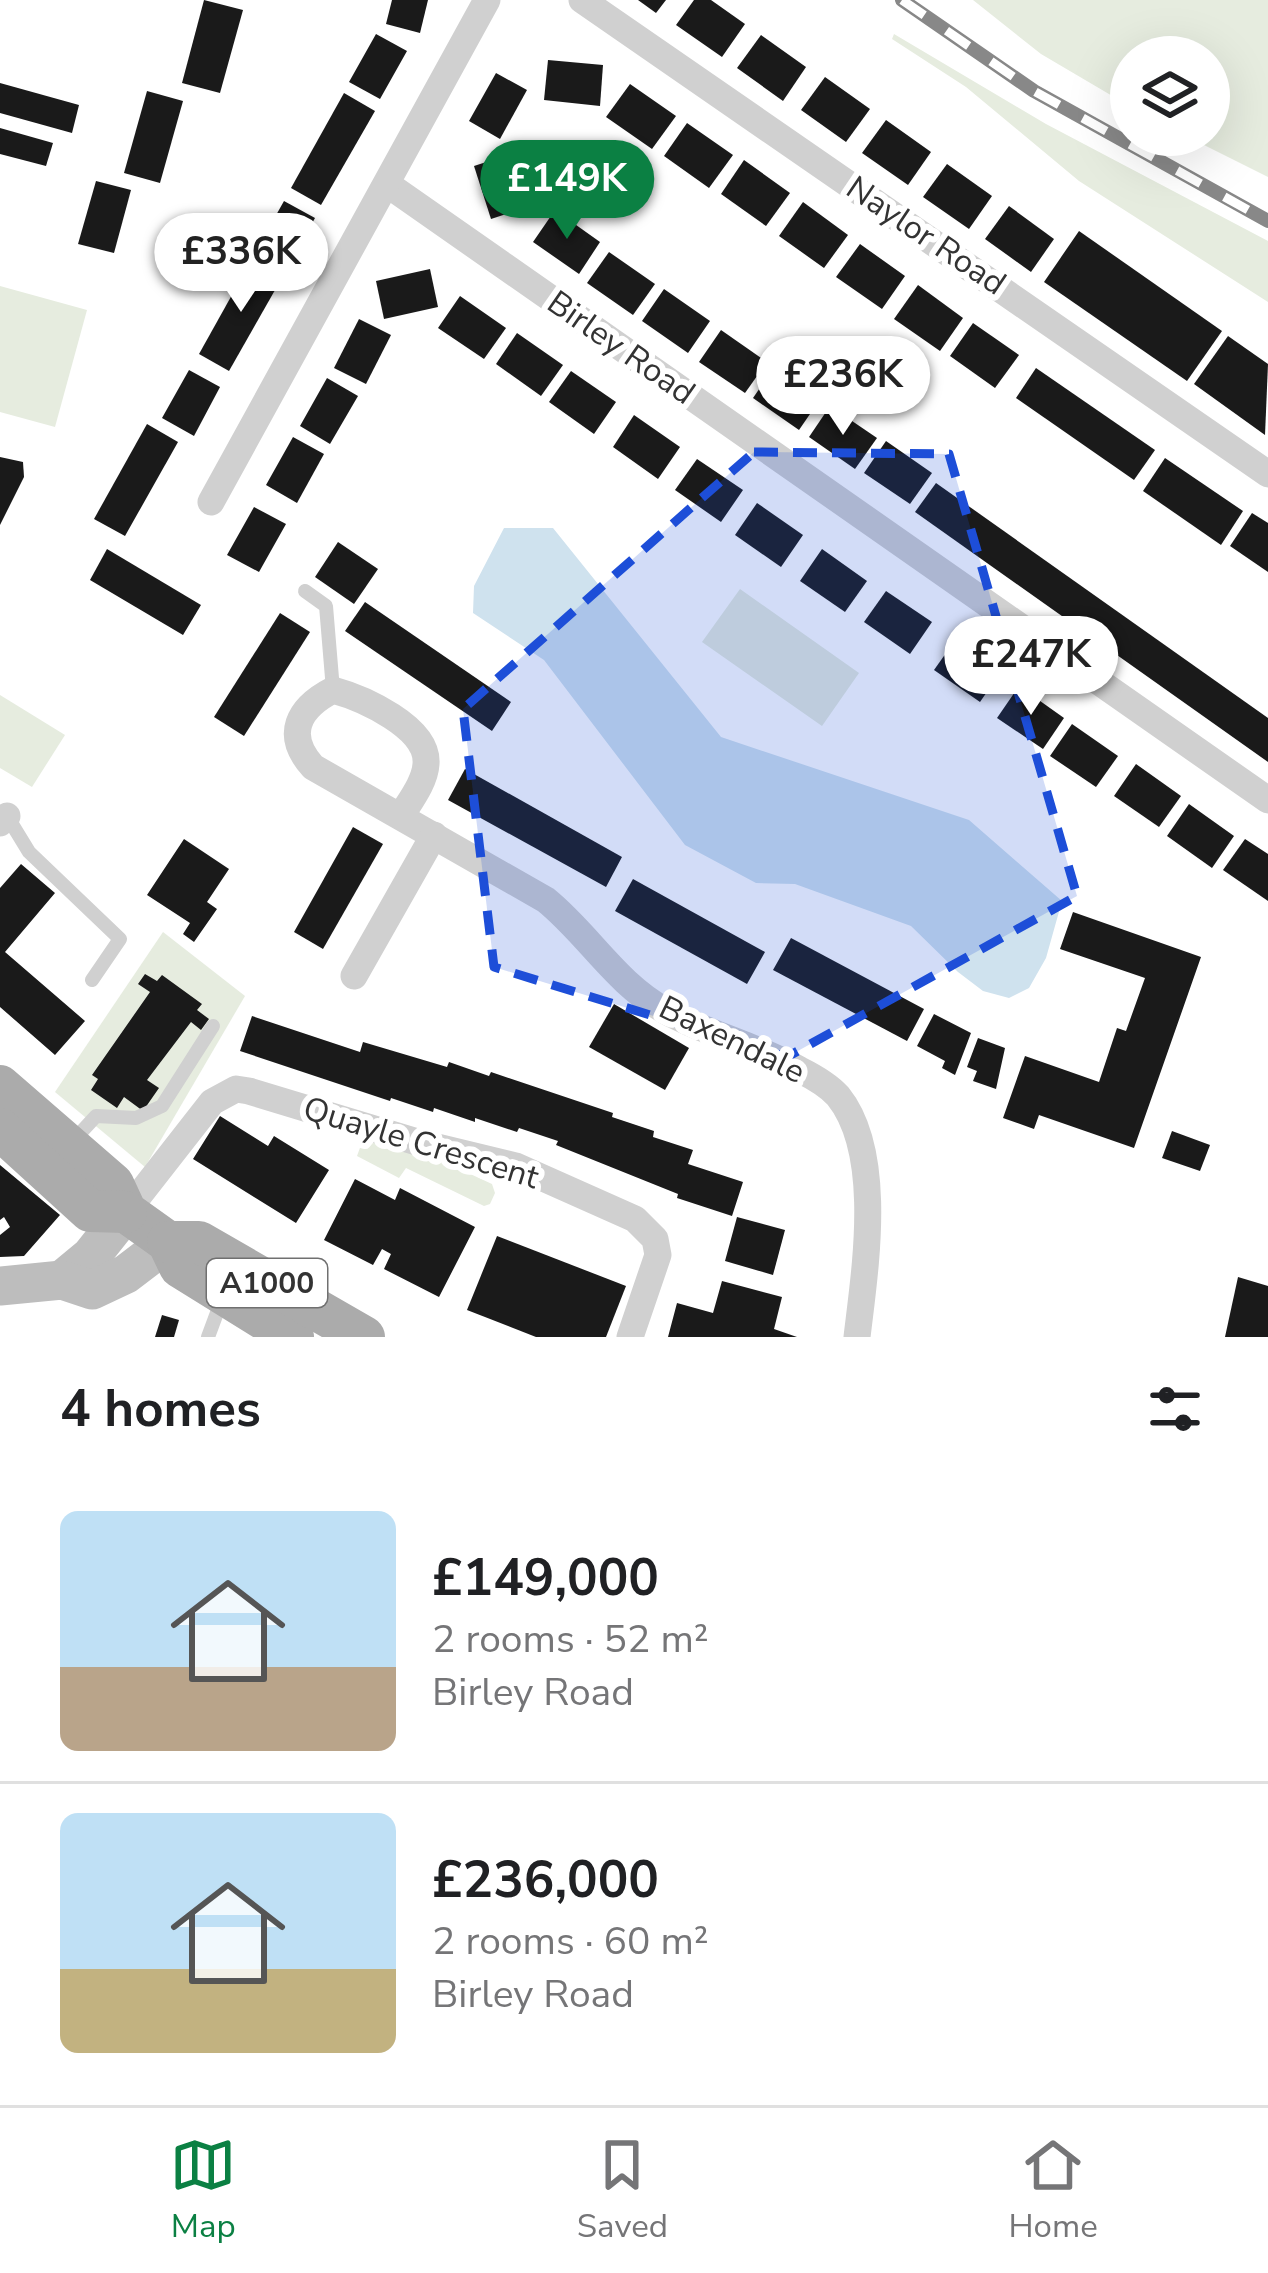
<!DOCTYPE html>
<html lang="en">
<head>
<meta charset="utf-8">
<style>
  body { margin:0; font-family:"Nunito Sans",sans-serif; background:#f6f6f6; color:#202124; height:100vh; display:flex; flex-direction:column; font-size:45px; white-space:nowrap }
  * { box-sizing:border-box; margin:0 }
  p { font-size:39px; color:#757577 }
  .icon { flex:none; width:66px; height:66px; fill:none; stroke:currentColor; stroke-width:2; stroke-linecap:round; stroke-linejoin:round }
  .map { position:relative; height:1337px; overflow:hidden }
  .drawer { display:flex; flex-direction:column; background:#fff; flex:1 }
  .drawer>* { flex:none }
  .fabs { position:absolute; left:1110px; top:36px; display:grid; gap:24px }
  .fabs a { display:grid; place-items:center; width:120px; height:120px; border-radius:50%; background:#fff; box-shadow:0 12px 48px #0002; font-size:60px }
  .price { position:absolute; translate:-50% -102px; padding:0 27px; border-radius:42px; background:#fff; color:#222; font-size:39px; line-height:78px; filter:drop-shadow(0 3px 6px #0008) }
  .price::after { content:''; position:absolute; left:50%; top:72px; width:36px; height:27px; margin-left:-18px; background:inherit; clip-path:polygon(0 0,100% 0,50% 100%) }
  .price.selected { background:#0b8043; color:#fff }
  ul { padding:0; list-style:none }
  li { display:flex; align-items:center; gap:36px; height:300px; padding:0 60px }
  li+li { border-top:3px solid #e0e0e0 }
  li span { display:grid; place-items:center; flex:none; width:336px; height:240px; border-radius:18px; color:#555 }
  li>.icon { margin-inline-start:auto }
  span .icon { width:144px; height:144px; fill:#fffc; stroke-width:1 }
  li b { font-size:51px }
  h2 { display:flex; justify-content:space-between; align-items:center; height:144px; padding:0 60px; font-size:51px }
  .menu { display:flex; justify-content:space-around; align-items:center; height:168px; border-top:3px solid #e0e0e0; background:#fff; font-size:33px; color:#757577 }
  .menu a { display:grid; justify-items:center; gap:6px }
  .menu .selected { color:#0b8043 }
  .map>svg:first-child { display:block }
  .green { fill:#e6ecdf }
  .water { fill:#cfe2ee }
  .building { fill:#1a1a1a }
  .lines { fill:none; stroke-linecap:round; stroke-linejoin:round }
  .service { stroke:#d0d0d0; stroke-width:14 }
  .minor { stroke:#d0d0d0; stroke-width:27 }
  .secondary { stroke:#bdbdbd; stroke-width:39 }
  .primary { stroke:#ababab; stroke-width:42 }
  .rail-casing { stroke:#888; stroke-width:14 }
  .rail { stroke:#fff; stroke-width:9; stroke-dasharray:27; stroke-linecap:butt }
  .marked { fill:#1d4ed8; fill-opacity:0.2; stroke:#1d4ed8; stroke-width:9; stroke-dasharray:24 15; stroke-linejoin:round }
  .labels { text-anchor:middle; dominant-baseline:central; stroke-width:12; stroke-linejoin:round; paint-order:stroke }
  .shield { fill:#fff; stroke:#707070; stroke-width:3 }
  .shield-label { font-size:30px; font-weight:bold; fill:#333 }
  .street-label { font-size:33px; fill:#333; stroke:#fff }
</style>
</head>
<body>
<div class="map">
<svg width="1268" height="1337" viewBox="0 0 1268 1337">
  <rect width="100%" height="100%" fill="#fff"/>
  <g class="green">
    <polygon points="973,0 1268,0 1268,177 1184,135 1209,135 1209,57 1131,57 1131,107 1041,54"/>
    <polygon points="894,34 1046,124 1268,241 1268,302 1079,181 966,87 892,39"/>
    <polygon points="0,286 87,310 55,427 0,412"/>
    <polygon points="740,589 859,673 822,726 702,642"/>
    <polygon points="0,695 65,735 32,787 0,768"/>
    <polygon points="163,932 245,996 145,1167 55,1092"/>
    <polygon points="369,1141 416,1149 492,1184 495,1193 490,1204 484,1206 406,1168 399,1178 357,1156 361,1145"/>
  </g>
  <polygon class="water" points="504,528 553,528 721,737 969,820 1062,901 1046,958 1029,988 1009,998 983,991 958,972 911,926 795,884 756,883 685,845 544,660 473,613 474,586"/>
  <g class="building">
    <polygon points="204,0 243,10 220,93 182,83"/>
    <polygon points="392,0 428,0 420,33 386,24"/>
    <polygon points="638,0 666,0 656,13"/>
    <polygon points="694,0 711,0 745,24 722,57 676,25"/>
    <polygon points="376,34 407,51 380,99 349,82"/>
    <polygon points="761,35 806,67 783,101 737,68"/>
    <polygon points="548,60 603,65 600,106 544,100"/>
    <polygon points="496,73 527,90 500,139 469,121"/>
    <polygon points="825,77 870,109 846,142 801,110"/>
    <polygon points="0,83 79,105 72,133 0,113"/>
    <polygon points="630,84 676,116 652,149 606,117"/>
    <polygon points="147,91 183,101 160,183 124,173"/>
    <polygon points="344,93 375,111 321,205 291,188"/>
    <polygon points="886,120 931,152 908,185 862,153"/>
    <polygon points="687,123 733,155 709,188 664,156"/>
    <polygon points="0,128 53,143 46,166 0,154"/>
    <polygon points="511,154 527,207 491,219 474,166"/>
    <polygon points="744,160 790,193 766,226 721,194"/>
    <polygon points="947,164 992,196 969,229 923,197"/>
    <polygon points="96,181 131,190 114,253 78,244"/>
    <polygon points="284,201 315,218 288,267 257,249"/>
    <polygon points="803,202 848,235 824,268 779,236"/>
    <polygon points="1009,206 1054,239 1031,272 985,239"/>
    <polygon points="555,210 600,242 579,274 533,242"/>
    <polygon points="1079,231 1222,331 1187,381 1044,282"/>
    <polygon points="860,244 905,276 882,309 836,277"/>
    <polygon points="609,252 655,284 633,315 587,283"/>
    <polygon points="252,259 283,276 229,371 199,354"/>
    <polygon points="430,269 438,307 384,319 376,281"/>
    <polygon points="918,285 963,318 940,351 894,319"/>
    <polygon points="664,289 710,321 688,353 642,321"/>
    <polygon points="460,296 506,328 484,359 438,328"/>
    <polygon points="359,319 391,335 366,384 334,368"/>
    <polygon points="973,323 1019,355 995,388 950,356"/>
    <polygon points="721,330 767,362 745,393 699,362"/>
    <polygon points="517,333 563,365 541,396 496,364"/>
    <polygon points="1228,336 1268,364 1265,435 1194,384"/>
    <polygon points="775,366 821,398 799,430 753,398"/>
    <polygon points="1036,368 1155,450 1134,480 1016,398"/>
    <polygon points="189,370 220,387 194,436 162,418"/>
    <polygon points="571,371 616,402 594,434 549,402"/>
    <polygon points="327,378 358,396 330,444 300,426"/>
    <polygon points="830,406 877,438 855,469 809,437"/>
    <polygon points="634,415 680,447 658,479 613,447"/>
    <polygon points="147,424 178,442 125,536 94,519"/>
    <polygon points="293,437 324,454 297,503 266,485"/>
    <polygon points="886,441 932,473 910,504 864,473"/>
    <polygon points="0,457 23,462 24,477 0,525"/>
    <polygon points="1165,458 1243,511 1221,545 1143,491"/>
    <polygon points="697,459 743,490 721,522 675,490"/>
    <polygon points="936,483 1268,718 1268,762 915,512"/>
    <polygon points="757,503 803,535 781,567 735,535"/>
    <polygon points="254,507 286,524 259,572 227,555"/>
    <polygon points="1252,513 1268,523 1268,572 1230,546"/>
    <polygon points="338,542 378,569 354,604 315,577"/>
    <polygon points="107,549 201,605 183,635 90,580"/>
    <polygon points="822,549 867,581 845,612 800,581"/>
    <polygon points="886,591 932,622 910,654 864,622"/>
    <polygon points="365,602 511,702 492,731 345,631"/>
    <polygon points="280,613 310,632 244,736 214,717"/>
    <polygon points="956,639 1002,670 980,702 934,670"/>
    <polygon points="1019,686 1064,718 1043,749 997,718"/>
    <polygon points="1072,724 1118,756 1096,787 1050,756"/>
    <polygon points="1136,764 1181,796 1159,827 1114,796"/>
    <polygon points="465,769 622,857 606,887 448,800"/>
    <polygon points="1189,804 1234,836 1212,868 1167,836"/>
    <polygon points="353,827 383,844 323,949 294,932"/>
    <polygon points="184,839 229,869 207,902 217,909 194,942 183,934 190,923 147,895"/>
    <polygon points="1245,839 1268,854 1268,901 1223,870"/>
    <polygon points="21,864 55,893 5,952 85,1021 55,1055 0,1007 0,888"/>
    <polygon points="633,879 765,952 747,984 615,911"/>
    <polygon points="1073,912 1201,957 1134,1148 1039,1115 1034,1129 1003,1118 1025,1056 1099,1082 1117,1028 1126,1031 1145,978 1060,949"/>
    <polygon points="791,938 924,1009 907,1041 773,970"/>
    <polygon points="145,974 157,981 162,975 202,1004 197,1010 209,1019 201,1030 191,1022 147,1080 159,1088 143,1111 124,1097 117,1108 91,1090 98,1079 92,1075 150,992 138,984"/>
    <polygon points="614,1004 689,1048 665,1090 589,1047"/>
    <polygon points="934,1014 971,1033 955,1075 942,1068 945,1061 917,1046"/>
    <polygon points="252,1016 360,1052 363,1042 447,1067 449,1062 489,1076 491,1072 613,1113 612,1117 654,1131 653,1137 693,1150 688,1164 743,1182 732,1216 677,1198 678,1194 556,1145 558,1141 519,1128 517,1132 475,1118 475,1122 434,1108 433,1112 391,1098 390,1101 240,1051"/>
    <polygon points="978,1038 1005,1048 996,1089 973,1081 977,1071 967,1067"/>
    <polygon points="220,1116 268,1146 274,1136 329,1170 296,1223 193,1159"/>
    <polygon points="1172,1131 1210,1145 1200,1171 1162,1158"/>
    <polygon points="0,1165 60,1215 24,1256 0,1257 0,1235 10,1227 4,1217 0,1220"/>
    <polygon points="355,1179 395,1200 400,1188 475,1227 439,1297 384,1269 391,1254 382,1249 373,1265 324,1240"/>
    <polygon points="737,1217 785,1230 773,1275 725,1261"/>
    <polygon points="497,1236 626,1286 606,1337 536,1337 467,1310"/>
    <polygon points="1238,1277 1268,1286 1268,1337 1225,1337"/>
    <polygon points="722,1281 782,1297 774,1329 797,1337 668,1337 677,1303 713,1313"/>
    <polygon points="162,1315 179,1320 174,1337 155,1337"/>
  </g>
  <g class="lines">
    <g class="service">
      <polyline points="305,591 326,606 333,690"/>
      <polyline points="7,816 29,852 120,939 92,980"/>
      <polyline points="72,1142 96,1116 136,1118 162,1106 213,1026"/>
      <polyline points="208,1337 221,1302"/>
    </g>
    <g class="minor">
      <polyline points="582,0 1268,474"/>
      <polyline points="387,184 1268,800"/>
      <polyline points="211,502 487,0"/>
      <path d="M401 816C410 801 425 782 426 764 429 727 362 698 333 690 298 708 284 735 313 767L546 900C589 935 616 984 666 1011 709 1035 758 1046 800 1070 812 1076 829 1086 838 1096 884 1153 865 1269 857 1337"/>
      <polyline points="0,823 7,816"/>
      <polyline points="354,976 434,835"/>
      <polyline points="126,1212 212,1102 236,1089 249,1091 417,1142 516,1166 635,1219 655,1239 658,1255 630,1337"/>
    </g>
    <g class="secondary">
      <polyline points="62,1280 91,1256 126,1212"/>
      <polyline points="0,1286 62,1280 92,1290 126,1274 168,1242"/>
    </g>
    <g class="primary">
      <polyline points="0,1086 113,1184 126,1212 168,1242 180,1267 293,1337"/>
      <polyline points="0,1129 90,1211 126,1212"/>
      <polyline points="168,1242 199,1242 364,1337"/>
    </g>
    <g class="rail-casing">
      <polyline id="rail" points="902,0 1034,91 1268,221"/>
    </g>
    <use href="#rail" class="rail"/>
  </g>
  <path class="marked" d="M754 452 949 454 1077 896 787 1057 494 967 463 709Z"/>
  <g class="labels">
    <rect class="shield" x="207" y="1259" width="120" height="48" rx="9"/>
    <g class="shield-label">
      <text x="267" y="1283">A1000</text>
    </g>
    <g class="street-label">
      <text transform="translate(926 236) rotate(34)">Naylor Road</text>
      <text transform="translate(621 348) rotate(35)">Birley Road</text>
      <text transform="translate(732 1040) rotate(26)">Baxendale</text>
      <text transform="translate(421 1143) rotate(17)">Quayle Crescent</text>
    </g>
  </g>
</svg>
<div class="fabs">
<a><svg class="icon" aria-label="layers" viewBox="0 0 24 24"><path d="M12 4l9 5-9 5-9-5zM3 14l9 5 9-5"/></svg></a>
</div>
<b class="price selected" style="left:567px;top:242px">£149K</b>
<b class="price" style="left:241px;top:315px">£336K</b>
<b class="price" style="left:843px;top:438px">£236K</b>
<b class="price" style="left:1031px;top:718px">£247K</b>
</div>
<section class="drawer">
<h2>4 homes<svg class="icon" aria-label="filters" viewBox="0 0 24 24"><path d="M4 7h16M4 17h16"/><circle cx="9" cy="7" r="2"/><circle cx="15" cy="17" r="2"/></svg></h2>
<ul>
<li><span style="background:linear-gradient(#bfe0f5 65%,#b9a48a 0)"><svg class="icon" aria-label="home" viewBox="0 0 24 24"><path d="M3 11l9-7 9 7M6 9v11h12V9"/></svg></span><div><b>£149,000</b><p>2 rooms · 52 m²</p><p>Birley Road</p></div></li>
<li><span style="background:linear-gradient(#bfe0f5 65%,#c2b280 0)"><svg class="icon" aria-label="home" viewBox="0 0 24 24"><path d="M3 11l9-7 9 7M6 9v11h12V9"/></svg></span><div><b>£236,000</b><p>2 rooms · 60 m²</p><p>Birley Road</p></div></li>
</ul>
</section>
<nav class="menu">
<a class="selected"><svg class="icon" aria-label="map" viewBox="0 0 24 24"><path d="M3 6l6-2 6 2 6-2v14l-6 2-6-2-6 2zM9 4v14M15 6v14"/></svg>Map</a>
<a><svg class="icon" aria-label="saved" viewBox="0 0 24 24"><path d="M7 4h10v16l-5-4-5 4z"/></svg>Saved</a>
<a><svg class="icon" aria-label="home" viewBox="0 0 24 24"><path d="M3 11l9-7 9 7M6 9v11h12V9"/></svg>Home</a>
</nav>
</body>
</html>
